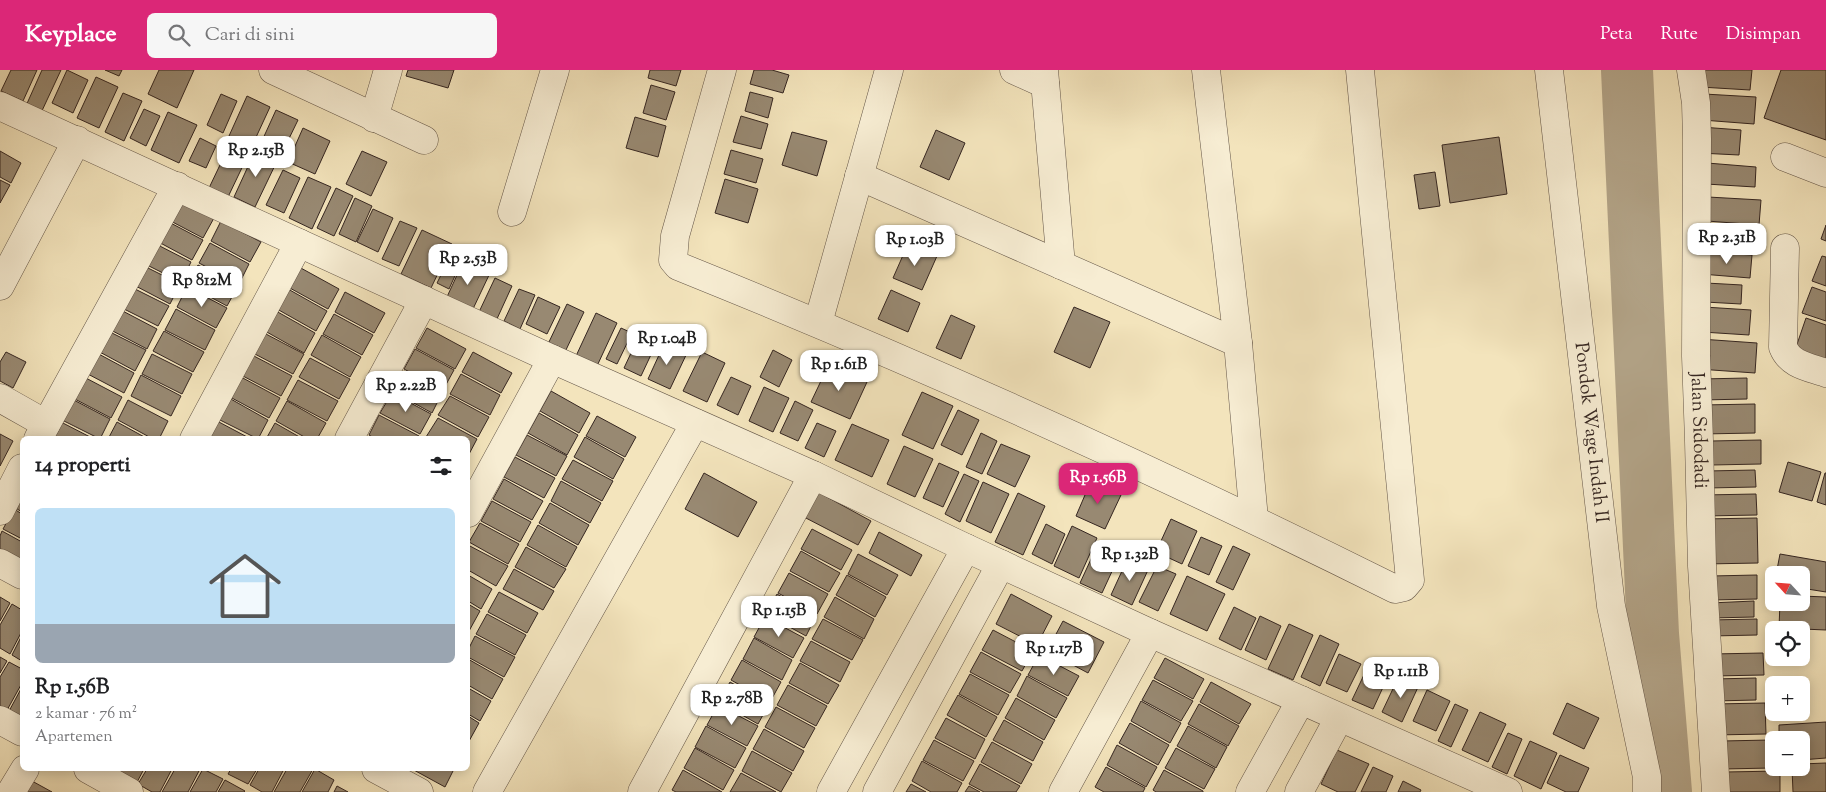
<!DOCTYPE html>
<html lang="id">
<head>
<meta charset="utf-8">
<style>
  body { margin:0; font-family:"Sorts Mill Goudy",serif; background:#f6f6f6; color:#202124; height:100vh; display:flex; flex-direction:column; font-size:19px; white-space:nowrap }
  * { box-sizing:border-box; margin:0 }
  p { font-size:16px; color:#757577 }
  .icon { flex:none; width:28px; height:28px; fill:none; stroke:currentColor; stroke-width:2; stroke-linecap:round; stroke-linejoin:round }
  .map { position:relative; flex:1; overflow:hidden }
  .details { position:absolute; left:20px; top:366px; width:450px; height:335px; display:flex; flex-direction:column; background:#fff; border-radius:8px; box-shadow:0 2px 12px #0003 }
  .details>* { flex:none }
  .needle { width:32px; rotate:296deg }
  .controls { position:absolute; left:1765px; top:496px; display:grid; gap:10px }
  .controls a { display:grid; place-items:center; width:45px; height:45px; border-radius:8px; background:#fff; box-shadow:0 2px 12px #0003; font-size:25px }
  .price { position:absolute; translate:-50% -42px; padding:0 11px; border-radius:10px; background:#fff; color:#222; font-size:16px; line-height:32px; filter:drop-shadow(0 1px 2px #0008) }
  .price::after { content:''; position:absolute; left:50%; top:30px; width:15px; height:11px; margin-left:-8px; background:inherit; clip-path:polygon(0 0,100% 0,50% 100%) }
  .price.current { background:#db2777; color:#fff }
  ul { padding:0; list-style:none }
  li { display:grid; align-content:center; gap:10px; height:265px; padding:0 15px }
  li span { display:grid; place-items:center; height:155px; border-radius:8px; color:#555 }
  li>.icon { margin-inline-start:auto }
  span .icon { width:90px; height:90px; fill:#fffc; stroke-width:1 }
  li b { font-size:21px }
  h2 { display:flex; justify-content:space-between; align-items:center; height:60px; padding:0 15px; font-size:21px }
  header { display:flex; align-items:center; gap:30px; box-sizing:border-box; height:70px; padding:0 25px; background:#db2777; color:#fff }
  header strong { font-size:24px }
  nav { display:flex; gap:28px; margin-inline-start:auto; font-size:18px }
  .search { width:350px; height:45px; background:#f6f6f6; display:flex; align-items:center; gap:12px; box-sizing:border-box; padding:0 18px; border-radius:8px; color:#757577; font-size:19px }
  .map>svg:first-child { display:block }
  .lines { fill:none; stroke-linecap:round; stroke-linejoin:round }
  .river { stroke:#b2a387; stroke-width:52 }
  .building { fill:#988972; stroke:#352621 }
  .minor-casing { stroke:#645648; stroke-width:29 }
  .minor { stroke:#f7edd3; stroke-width:28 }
  .labels { text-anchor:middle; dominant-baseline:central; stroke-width:4; stroke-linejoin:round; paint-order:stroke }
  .street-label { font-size:19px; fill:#352621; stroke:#f7edd3 }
</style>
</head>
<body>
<header>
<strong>Keyplace</strong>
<div class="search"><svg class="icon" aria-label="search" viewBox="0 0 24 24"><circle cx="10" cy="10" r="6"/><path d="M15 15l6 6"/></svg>Cari di sini</div>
<nav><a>Peta</a><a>Rute</a><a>Disimpan</a></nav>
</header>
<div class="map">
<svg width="1826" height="722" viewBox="0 0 1826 722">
  <rect width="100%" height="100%" fill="#f3e4bc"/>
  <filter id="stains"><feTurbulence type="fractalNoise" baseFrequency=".004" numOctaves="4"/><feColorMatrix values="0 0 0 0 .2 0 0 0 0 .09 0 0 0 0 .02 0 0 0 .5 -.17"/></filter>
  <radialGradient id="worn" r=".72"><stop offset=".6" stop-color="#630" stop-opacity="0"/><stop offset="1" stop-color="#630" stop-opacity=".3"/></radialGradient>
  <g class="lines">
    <polyline class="river" points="1627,0 1653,564 1666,722"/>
  </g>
  <g class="building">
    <polygon points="11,0 37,0 23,31 1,21"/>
    <polygon points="42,0 61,0 40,45 25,38"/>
    <polygon points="67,0 88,10 73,43 52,33"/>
    <polygon points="105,0 122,0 119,6"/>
    <polygon points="159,0 194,0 177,38 148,24"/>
    <polygon points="408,0 454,0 448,18 406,6"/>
    <polygon points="650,0 681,0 676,16 648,8"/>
    <polygon points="754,0 772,0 789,5 783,23 750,14"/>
    <polygon points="1702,0 1752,0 1750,20 1700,17"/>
    <polygon points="1781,0 1826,0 1826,70 1764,48"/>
    <polygon points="96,7 118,17 99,58 77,48"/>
    <polygon points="651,15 675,22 666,50 643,43"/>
    <polygon points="750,22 773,28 768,48 745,41"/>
    <polygon points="123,23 142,31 124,71 105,62"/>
    <polygon points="221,24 237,31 223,63 207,55"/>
    <polygon points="1704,24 1756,27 1754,54 1702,50"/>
    <polygon points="247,26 270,37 252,76 229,66"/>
    <polygon points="144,39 160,46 146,76 130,68"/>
    <polygon points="276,40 298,50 282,83 261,73"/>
    <polygon points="168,42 197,55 179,93 151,80"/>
    <polygon points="741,46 768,54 761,79 733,72"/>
    <polygon points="635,47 666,56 658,87 626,78"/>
    <polygon points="1701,57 1741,60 1739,85 1699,83"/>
    <polygon points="303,58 330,71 315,104 288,92"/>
    <polygon points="936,60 965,73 949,110 920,97"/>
    <polygon points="792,62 827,71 817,106 782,95"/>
    <polygon points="1499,67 1507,124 1450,133 1442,75"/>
    <polygon points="200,68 216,76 206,98 189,91"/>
    <polygon points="230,74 249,83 228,127 209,118"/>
    <polygon points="256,79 278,89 255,137 234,127"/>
    <polygon points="731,80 763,89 756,113 724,104"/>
    <polygon points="0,81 21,93 11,113 0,107"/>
    <polygon points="362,81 387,92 371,126 346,114"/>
    <polygon points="1707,93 1756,97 1755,117 1706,114"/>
    <polygon points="283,100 300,108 284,143 266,135"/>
    <polygon points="1435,102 1440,136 1419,139 1414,105"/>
    <polygon points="308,107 331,117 312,159 289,148"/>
    <polygon points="725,109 758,119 748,153 715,143"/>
    <polygon points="0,110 10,115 0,133"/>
    <polygon points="336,118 353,126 334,166 317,158"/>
    <polygon points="174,127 214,148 203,168 163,147"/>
    <polygon points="1708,127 1761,130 1759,155 1707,151"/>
    <polygon points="355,128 372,136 356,172 339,164"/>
    <polygon points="373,139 393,148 378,182 357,172"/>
    <polygon points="163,149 203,170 192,190 153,169"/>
    <polygon points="221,151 261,172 250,192 211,171"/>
    <polygon points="400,151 417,158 399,196 382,189"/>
    <polygon points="1826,155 1826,171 1821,169"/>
    <polygon points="422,160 452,174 431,218 401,204"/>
    <polygon points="1706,161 1750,164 1749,180 1705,177"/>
    <polygon points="152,172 191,192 181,212 141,192"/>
    <polygon points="210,173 249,194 239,214 199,193"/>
    <polygon points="908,174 937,186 922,220 893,208"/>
    <polygon points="1703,182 1752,185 1750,208 1701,204"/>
    <polygon points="452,183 463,188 449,219 437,213"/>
    <polygon points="1822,186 1826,187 1826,216 1812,211"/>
    <polygon points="464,190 490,203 472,241 446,229"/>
    <polygon points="140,194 180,214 170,234 130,213"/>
    <polygon points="198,195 238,216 227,236 188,215"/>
    <polygon points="299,197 339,219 328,239 288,217"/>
    <polygon points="495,208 512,216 496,251 479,242"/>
    <polygon points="1706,213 1742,215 1741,234 1705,232"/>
    <polygon points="129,216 169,236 158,256 118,236"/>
    <polygon points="187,217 227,238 216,258 177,237"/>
    <polygon points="1812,217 1826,222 1826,251 1802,243"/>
    <polygon points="288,219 327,241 316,261 277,239"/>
    <polygon points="519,219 535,225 520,259 504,251"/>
    <polygon points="891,220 920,233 908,262 878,249"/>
    <polygon points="345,222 385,243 374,263 335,242"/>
    <polygon points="538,227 560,237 547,264 526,254"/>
    <polygon points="567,234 584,242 565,282 548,274"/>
    <polygon points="1074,237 1110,252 1090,298 1054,282"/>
    <polygon points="1704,237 1751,240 1749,265 1702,262"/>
    <polygon points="117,238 157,259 147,279 107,258"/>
    <polygon points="176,239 215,260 205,280 165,260"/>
    <polygon points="276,241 315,263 304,283 265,261"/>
    <polygon points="596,243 617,253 597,296 576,286"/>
    <polygon points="334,244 373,265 362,285 323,264"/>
    <polygon points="951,245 975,256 961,289 936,278"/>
    <polygon points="1806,248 1826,255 1826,292 1794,283"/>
    <polygon points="427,258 466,279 455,299 416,278"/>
    <polygon points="621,258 632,263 617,294 606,289"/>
    <polygon points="106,260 146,280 135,301 96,280"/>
    <polygon points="164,261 204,282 193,302 153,281"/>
    <polygon points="264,263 304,284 293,304 253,283"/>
    <polygon points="322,265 361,287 350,307 311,285"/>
    <polygon points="639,266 656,274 641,306 624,298"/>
    <polygon points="1700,269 1757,273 1755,303 1698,299"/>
    <polygon points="665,272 687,283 670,319 648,309"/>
    <polygon points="415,279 454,300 443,320 404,299"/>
    <polygon points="773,280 792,290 779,317 760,307"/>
    <polygon points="6,282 26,292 13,318 0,311 0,292"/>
    <polygon points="95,282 134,303 124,323 84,302"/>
    <polygon points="473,282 512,303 501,323 462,302"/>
    <polygon points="702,282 725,293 707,332 683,321"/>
    <polygon points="152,284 192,304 182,324 142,304"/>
    <polygon points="252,285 292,306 281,326 241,305"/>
    <polygon points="310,288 350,309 339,329 299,307"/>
    <polygon points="829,294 867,312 850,349 811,332"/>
    <polygon points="404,301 442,323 432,343 392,321"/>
    <polygon points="461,304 500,325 490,345 450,324"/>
    <polygon points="141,305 181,326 171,346 131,326"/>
    <polygon points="82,306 122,327 111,348 71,327"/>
    <polygon points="241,307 280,328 269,348 230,327"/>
    <polygon points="731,307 751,316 738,345 717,335"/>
    <polygon points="1747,308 1747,329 1702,330 1701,309"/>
    <polygon points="298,310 338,331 327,351 287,330"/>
    <polygon points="764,317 789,328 773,362 749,351"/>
    <polygon points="551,321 590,343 579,363 540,341"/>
    <polygon points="922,322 953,336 933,379 902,365"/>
    <polygon points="392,323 431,344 420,364 380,343"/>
    <polygon points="450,326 489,347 478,367 438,345"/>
    <polygon points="70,328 110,349 100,369 60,349"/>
    <polygon points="229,328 268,350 258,369 218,349"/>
    <polygon points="128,330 168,351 159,369 153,369 118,350"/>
    <polygon points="287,331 326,353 317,369 308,369 276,351"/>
    <polygon points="795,331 813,340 798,371 780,363"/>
    <polygon points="1755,334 1755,363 1702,364 1702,335"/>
    <polygon points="958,340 979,350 962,385 941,375"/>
    <polygon points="539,343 578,365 567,385 528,363"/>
    <polygon points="379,345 419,366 418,369 376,369 369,365"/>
    <polygon points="597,346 636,367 625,387 586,366"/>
    <polygon points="438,348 477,369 468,386 468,369 426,367"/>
    <polygon points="59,351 94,369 50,369"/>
    <polygon points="217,351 251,369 207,369"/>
    <polygon points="117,352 148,369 108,369"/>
    <polygon points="275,353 303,369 266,369"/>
    <polygon points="817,353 836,361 824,387 805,378"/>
    <polygon points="852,354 889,370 872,407 835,390"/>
    <polygon points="981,363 997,371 982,404 966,397"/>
    <polygon points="0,364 13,371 0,396"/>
    <polygon points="527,365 567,386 556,406 516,385"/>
    <polygon points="585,367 624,389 613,409 574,387"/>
    <polygon points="1761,370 1761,394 1712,395 1711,371"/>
    <polygon points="1001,374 1030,386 1015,417 987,404"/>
    <polygon points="904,376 933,389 915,427 887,414"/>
    <polygon points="515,387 555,408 544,428 504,407"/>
    <polygon points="573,390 613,411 602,431 562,409"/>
    <polygon points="1788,392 1821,402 1812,431 1779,422"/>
    <polygon points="939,393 959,402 943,437 923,428"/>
    <polygon points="1755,400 1756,417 1707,418 1707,401"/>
    <polygon points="704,403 757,432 738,467 685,439"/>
    <polygon points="1825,403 1826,403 1826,435 1817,432"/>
    <polygon points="964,404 979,411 960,452 945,444"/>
    <polygon points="504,409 543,431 532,450 493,429"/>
    <polygon points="561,411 601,433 590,453 551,431"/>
    <polygon points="1091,411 1121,425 1105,459 1076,446"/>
    <polygon points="983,412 1009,424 991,463 966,451"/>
    <polygon points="816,421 871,451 858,475 802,446"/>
    <polygon points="22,422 22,442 14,437"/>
    <polygon points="1018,423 1045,436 1023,485 995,472"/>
    <polygon points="1756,424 1757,445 1704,446 1703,425"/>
    <polygon points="492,431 531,452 520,472 481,451"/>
    <polygon points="550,433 589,455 578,475 539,453"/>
    <polygon points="14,439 22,444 22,469 3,459"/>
    <polygon points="1757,448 1758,493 1705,494 1704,449"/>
    <polygon points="1171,449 1197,461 1182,494 1156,482"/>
    <polygon points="480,453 519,474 508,494 469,472"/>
    <polygon points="1046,454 1065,464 1052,494 1032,484"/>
    <polygon points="538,455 577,477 566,497 527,475"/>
    <polygon points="1072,456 1097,468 1079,508 1054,496"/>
    <polygon points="812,459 852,480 841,500 801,479"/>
    <polygon points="2,461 22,472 22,497 0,486 0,466"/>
    <polygon points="879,462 922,485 911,506 869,483"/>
    <polygon points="1201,467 1222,476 1209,505 1188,496"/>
    <polygon points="1098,474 1120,484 1102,523 1080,513"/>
    <polygon points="468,475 508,496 496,516 468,500"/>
    <polygon points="1233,476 1250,484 1233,520 1216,512"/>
    <polygon points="526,477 566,499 554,518 515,497"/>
    <polygon points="801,481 840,503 829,522 790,501"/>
    <polygon points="858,484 898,505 887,525 848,504"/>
    <polygon points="1780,484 1826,492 1826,522 1801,518 1801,505 1776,505"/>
    <polygon points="1127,490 1148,500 1132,535 1111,525"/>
    <polygon points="1157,496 1176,504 1158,541 1139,532"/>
    <polygon points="514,499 554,521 543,540 503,519"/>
    <polygon points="789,503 828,524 817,544 778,523"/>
    <polygon points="468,505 492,519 481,539 468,531"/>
    <polygon points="847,505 886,527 875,547 836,525"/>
    <polygon points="1757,505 1757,529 1711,530 1711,506"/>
    <polygon points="1187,506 1225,524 1207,561 1170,544"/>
    <polygon points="499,522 538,543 527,563 488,542"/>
    <polygon points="777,524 816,546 806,566 766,544"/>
    <polygon points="1011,524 1052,546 1037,575 996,554"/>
    <polygon points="1801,526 1826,527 1826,560 1779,558 1780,532 1801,532"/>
    <polygon points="0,527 10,533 0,551"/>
    <polygon points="835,527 874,549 864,569 824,547"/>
    <polygon points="1754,531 1754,547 1711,548 1710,533"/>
    <polygon points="12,534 22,540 22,561 10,584 0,578 0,555"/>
    <polygon points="468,534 480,541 469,561 468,560"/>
    <polygon points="1234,537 1256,548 1241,580 1219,569"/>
    <polygon points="487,544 526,565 515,585 476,564"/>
    <polygon points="1260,546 1281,556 1266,590 1245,580"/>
    <polygon points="765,547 804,568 793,588 754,567"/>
    <polygon points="823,549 863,570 852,590 812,569"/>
    <polygon points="1757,549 1757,565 1711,566 1711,550"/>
    <polygon points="1063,551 1104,572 1088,603 1047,581"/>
    <polygon points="1289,554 1313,565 1293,610 1268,599"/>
    <polygon points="993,560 1033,581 1022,601 982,580"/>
    <polygon points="22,565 22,591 12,585"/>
    <polygon points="1320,565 1339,574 1320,616 1301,607"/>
    <polygon points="475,566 515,587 504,607 468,587 468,580"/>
    <polygon points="754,568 792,590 782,610 743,589"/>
    <polygon points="811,571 850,592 840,612 800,591"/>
    <polygon points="981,582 1021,604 1010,623 970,602"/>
    <polygon points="1763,583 1764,605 1713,606 1712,584"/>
    <polygon points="1339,584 1361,594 1347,622 1326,613"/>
    <polygon points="1039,585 1079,606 1068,626 1028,605"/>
    <polygon points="0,587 7,591 0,603"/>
    <polygon points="1165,588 1204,609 1193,629 1154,608"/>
    <polygon points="468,589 503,609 492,629 468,615"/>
    <polygon points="742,590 781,612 770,632 731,610"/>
    <polygon points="1371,590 1391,600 1373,639 1352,630"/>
    <polygon points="9,592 22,599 22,613 6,642 0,639 0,607"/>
    <polygon points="800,593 839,615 828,634 789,613"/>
    <polygon points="970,604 1009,625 998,645 959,624"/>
    <polygon points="1027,606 1067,628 1056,648 1017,626"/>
    <polygon points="1399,606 1419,615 1402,652 1382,642"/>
    <polygon points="1756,608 1756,630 1714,631 1714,609"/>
    <polygon points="1153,610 1193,631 1181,651 1142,630"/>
    <polygon points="730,612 769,634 758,654 719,632"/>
    <polygon points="1211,612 1251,634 1239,654 1200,632"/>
    <polygon points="788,615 827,636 816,656 777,635"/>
    <polygon points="22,617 22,651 8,643"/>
    <polygon points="468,618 491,631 480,651 468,644"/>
    <polygon points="1427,620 1450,631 1436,661 1413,651"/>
    <polygon points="958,625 997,647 986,667 947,645"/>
    <polygon points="1016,628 1055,650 1044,670 1005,648"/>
    <polygon points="1141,631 1181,653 1170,673 1131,651"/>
    <polygon points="1567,633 1599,648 1584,679 1553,664"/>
    <polygon points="1765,633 1766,664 1714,665 1714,634"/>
    <polygon points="1199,634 1239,656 1228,676 1188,654"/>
    <polygon points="1455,634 1468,640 1451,677 1438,671"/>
    <polygon points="718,635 758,656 747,676 707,655"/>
    <polygon points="776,637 815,658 804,678 765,657"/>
    <polygon points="1480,642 1506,654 1488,692 1462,680"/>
    <polygon points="468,646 479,653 468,673"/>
    <polygon points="946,648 985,669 975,689 935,668"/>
    <polygon points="1004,650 1043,672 1033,691 993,670"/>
    <polygon points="1826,652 1826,688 1801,690 1801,670 1779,670 1779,655"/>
    <polygon points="1130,653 1169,675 1158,695 1119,673"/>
    <polygon points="706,656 746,678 735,698 695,677"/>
    <polygon points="1188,656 1227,677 1216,698 1177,676"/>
    <polygon points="764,659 804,681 793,701 753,679"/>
    <polygon points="1508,663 1522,669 1507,704 1492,697"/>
    <polygon points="934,670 974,691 963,711 923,690"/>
    <polygon points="1770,670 1771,698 1723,699 1722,671"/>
    <polygon points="1530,671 1557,683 1541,719 1514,706"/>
    <polygon points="992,672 1032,694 1021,714 981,692"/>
    <polygon points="1117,675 1157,697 1146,717 1107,695"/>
    <polygon points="695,678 734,700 723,720 684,698"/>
    <polygon points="1176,678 1215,699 1204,719 1165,698"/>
    <polygon points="1337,680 1369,694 1355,722 1338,722 1321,714"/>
    <polygon points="752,681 792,703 781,722 742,701"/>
    <polygon points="1560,685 1589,698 1578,722 1566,722 1547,713"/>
    <polygon points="922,691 962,713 957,722 931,722 912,711"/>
    <polygon points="1826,693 1826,722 1793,722 1792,698 1801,698 1801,694"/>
    <polygon points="980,694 1020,716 1016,722 984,722 969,714"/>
    <polygon points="1106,697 1145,718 1143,722 1104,722 1095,717"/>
    <polygon points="1373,697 1393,706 1386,722 1361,722"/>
    <polygon points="118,699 144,699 136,714 116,702"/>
    <polygon points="147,699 172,699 160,722 152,722 138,714"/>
    <polygon points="175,699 200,699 188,722 162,722"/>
    <polygon points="203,699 223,709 216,722 190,722"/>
    <polygon points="231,699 257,699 248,714 228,704"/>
    <polygon points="259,699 284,699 272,722 262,722 250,715"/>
    <polygon points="287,699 313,699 300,722 274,722"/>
    <polygon points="315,699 334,710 328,722 302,722"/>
    <polygon points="412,699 454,699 445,717"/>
    <polygon points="683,700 722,722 676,722 672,720"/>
    <polygon points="1164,700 1203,721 1203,722 1156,722 1153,720"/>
    <polygon points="1780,701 1780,722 1726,722 1725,702"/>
    <polygon points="741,703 776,722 730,722"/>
    <polygon points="225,710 245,721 244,722 218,722"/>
    <polygon points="32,711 52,722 26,722"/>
    <polygon points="1403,711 1421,720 1420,722 1398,722"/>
    <polygon points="911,714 926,722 906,722"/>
    <polygon points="337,716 348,722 334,722"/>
    <polygon points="969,716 980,722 965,722"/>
  </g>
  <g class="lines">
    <g class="minor-casing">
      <g id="minor">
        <polyline points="273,0 424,70"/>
        <path d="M722 0 675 166 673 190 678 196C921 294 1160 402 1395 519L1404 517 1410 510 1360 0"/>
        <polyline points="1014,0 1045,14"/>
        <polyline points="1044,0 1061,195"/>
        <polyline points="1206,0 1238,273 1254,449"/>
        <path id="s1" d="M1549 0 1611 536 1647 707V722"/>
        <path id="s2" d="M1691 0 1696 33 1697 69 1696 286 1699 371 1702 496 1716 722"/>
        <polyline points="0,36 552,289 813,405 966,478 1150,563 1508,722"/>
        <polyline points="374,48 388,0"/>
        <polyline points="1785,87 1826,103"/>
        <polyline points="859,106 1238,273"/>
        <polyline points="512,142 555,0"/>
        <path d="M1785 178 1783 277C1790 295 1809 297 1826 303"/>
        <polyline points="0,216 77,70"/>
        <polyline points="818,253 889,0"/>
        <polyline points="0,328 46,354"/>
        <polyline points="38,369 177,116"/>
        <polyline points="194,369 299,173"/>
        <polyline points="349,369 424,230"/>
        <polyline points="0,441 22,398"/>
        <polyline points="468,443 552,289"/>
        <polyline points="0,493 22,505"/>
        <polyline points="0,650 22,662"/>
        <polyline points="88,699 129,722"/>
        <polyline points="376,699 419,722"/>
        <polyline points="11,722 25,699"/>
        <polyline points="487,722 695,353"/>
        <polyline points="642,722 813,405"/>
        <polyline points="831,722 966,478"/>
        <polyline points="877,722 1001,494"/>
        <polyline points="1063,722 1150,563"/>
        <polyline points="1250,722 1301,630"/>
        <polyline points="1299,722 1339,648"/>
      </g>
    </g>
    <use href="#minor" class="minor"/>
  </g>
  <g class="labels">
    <g class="street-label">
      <text stroke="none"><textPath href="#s2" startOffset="361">Jalan Sidodadi</textPath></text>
      <text stroke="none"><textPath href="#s1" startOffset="365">Pondok Wage Indah II</textPath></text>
    </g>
  </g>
  <rect width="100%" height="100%" filter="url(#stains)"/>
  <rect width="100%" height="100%" fill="url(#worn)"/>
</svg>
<div class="controls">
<a><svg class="needle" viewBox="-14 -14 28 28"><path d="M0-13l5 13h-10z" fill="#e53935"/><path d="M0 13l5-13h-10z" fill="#757577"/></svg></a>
<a><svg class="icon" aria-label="locate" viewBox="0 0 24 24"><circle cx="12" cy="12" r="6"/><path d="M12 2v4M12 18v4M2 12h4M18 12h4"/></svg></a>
<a>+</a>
<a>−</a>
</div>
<b class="price" style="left:256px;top:108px">Rp 2.15B</b>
<b class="price" style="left:1727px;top:195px">Rp 2.31B</b>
<b class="price" style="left:915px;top:197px">Rp 1.03B</b>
<b class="price" style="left:468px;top:216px">Rp 2.53B</b>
<b class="price" style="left:202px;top:238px">Rp 812M</b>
<b class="price" style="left:667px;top:296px">Rp 1.04B</b>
<b class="price" style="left:839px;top:322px">Rp 1.61B</b>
<b class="price" style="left:406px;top:343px">Rp 2.22B</b>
<b class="price current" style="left:1098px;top:435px">Rp 1.56B</b>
<b class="price" style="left:1130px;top:512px">Rp 1.32B</b>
<b class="price" style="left:779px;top:568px">Rp 1.15B</b>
<b class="price" style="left:1054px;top:606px">Rp 1.17B</b>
<b class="price" style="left:1401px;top:629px">Rp 1.11B</b>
<b class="price" style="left:732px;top:656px">Rp 2.78B</b>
<section class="details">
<h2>14 properti<svg class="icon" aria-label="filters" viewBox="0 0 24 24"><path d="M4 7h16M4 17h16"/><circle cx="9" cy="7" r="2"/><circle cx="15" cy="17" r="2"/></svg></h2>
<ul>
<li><span style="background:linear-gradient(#bfe0f5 75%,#9aa5b1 0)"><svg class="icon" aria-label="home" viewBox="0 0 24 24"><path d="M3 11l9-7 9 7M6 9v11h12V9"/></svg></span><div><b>Rp 1.56B</b><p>2 kamar · 76 m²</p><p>Apartemen</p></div></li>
</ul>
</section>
</div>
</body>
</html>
